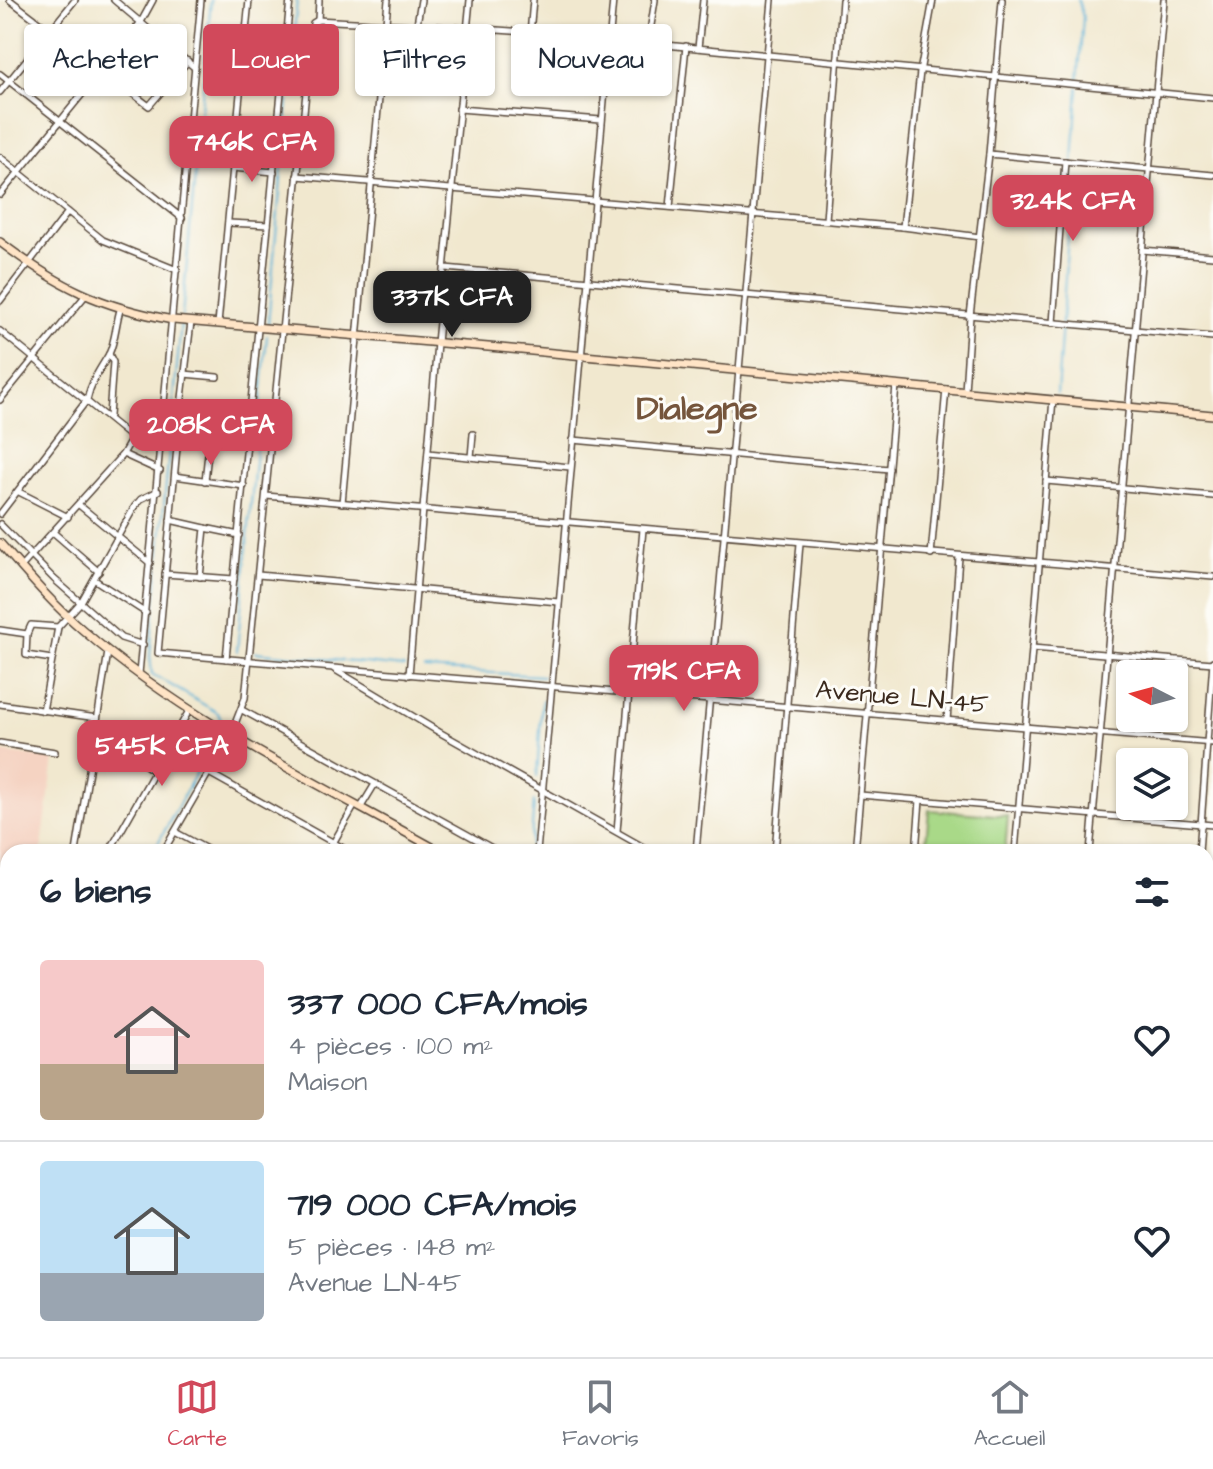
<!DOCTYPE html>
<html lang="fr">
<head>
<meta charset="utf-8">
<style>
  body { margin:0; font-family:"Architects Daughter",sans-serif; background:#f2f2f3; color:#1f2937; height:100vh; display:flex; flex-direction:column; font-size:30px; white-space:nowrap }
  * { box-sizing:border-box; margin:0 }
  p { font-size:26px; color:#747a83 }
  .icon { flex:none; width:44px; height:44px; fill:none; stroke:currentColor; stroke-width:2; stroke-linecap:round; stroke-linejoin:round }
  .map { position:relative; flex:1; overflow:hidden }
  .drawer { position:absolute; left:0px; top:844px; width:1214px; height:514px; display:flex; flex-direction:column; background:#fff; border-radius:24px 24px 0 0; box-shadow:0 2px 6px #0004 }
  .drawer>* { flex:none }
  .hud { position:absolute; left:24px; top:24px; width:800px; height:72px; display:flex; gap:16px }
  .needle { width:52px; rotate:276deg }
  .tools { position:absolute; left:1116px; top:660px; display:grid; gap:16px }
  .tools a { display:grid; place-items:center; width:72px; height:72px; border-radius:8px; background:#fff; box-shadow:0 2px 6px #0004; font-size:40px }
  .price { position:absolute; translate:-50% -68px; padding:0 18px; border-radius:16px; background:#d1495b; color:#fff; font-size:26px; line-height:52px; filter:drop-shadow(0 2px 4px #0008) }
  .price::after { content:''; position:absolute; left:50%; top:48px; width:24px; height:18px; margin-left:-12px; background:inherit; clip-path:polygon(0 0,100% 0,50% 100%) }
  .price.selected { background:#222; color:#fff }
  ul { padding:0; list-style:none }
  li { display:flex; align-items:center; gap:24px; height:200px; padding:0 40px }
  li+li { border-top:2px solid #e0e1e3 }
  li span { display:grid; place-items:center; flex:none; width:224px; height:160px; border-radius:8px; color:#555 }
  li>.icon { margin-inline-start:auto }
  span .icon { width:96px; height:96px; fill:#fffc; stroke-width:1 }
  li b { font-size:34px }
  h2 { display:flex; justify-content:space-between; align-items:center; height:96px; padding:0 40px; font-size:34px }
  .chip { padding:0 28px; border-radius:8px; background:#fff; box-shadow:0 2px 6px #0004; font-size:28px; line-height:72px }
  .chip.selected { background:#d1495b; color:#fff }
  .dock { display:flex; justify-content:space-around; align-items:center; height:112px; border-top:2px solid #e0e1e3; background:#fff; font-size:22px; color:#747a83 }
  .dock a { display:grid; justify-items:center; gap:4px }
  .dock .selected { color:#d1495b }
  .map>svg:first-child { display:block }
  .built { fill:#f5d3c2 }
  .green { fill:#a9d988; stroke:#728253; stroke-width:2 }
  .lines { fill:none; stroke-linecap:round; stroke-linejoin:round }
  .stream { stroke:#5ab1d7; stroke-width:2 }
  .street-casing { stroke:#564639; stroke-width:8 }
  .secondary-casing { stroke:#564639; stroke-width:10 }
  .primary-casing { stroke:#564639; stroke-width:11 }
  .street { stroke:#fff; stroke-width:5 }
  .secondary { stroke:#ffe4c6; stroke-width:7 }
  .primary { stroke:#ffbb71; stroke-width:8 }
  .labels { text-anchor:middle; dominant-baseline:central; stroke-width:6; stroke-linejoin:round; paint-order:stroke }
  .street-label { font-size:26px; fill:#3b2a1e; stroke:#fdfcf7 }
  .district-label { font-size:34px; font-weight:bold; fill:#75553c; stroke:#fdfcf7 }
</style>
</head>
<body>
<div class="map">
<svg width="1213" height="1357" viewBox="0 0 1213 1357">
  <rect width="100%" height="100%" fill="#fdfcf7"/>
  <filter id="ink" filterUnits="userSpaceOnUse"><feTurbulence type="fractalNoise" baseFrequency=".0125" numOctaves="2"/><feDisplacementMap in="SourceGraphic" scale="16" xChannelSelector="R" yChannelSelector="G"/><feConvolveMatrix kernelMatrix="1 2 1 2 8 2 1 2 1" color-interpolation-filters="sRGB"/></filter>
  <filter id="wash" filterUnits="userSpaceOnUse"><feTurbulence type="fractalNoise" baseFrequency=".006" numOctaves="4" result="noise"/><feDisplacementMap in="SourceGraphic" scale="32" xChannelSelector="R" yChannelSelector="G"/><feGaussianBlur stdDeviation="1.8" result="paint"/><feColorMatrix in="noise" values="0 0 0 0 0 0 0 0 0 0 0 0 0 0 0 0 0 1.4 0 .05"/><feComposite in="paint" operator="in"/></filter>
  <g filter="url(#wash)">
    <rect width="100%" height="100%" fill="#f1e8cf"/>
    <polygon class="built" points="0,752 54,759 41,852 8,852 8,872 0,871"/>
    <polygon class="green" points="929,810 1008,816 1005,852 925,852"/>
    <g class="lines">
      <g class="stream">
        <polyline points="1078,0 1083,17 1078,82"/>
        <polyline points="182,316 211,0"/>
        <polyline points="181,323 150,656 152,674 218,713 223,725"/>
        <polyline points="268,324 297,0"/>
        <polyline points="1057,395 1078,88"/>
        <polyline points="237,651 267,336"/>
        <polyline points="255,652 404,667"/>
        <polyline points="424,669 543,676"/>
        <polyline points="537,776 542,700"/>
        <polyline points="153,852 214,740"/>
        <polyline points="530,852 534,801"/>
        <polyline points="6,1281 8,1277"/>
        <polyline points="0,1291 1,1289"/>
      </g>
    </g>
  </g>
  <g filter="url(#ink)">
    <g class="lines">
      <g class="street-casing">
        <g id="street">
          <polyline points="10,0 149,106 188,61"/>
          <polyline points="114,0 195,68"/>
          <polyline points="318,20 319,0"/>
          <polyline points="417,24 421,0"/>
          <polyline points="530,34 533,0"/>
          <polyline points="648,44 655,0"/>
          <polyline points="698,48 703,0"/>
          <polyline points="243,68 284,72"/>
          <polyline points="0,74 182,218"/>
          <polyline points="0,92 75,0"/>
          <polyline points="459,109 601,120"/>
          <polyline points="989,154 1213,175"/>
          <polyline points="0,157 103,240 177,270"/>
          <polyline points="233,168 274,172"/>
          <polyline points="297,176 903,227 980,237"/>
          <polyline points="0,195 141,22 153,0"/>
          <polyline points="670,207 686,46"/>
          <polyline points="826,220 842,0"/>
          <polyline points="228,223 268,225"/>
          <polyline points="903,227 920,72 933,0"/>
          <polyline points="1142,250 1213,256"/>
          <polyline points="445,268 1213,337"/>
          <polyline points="0,301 68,212"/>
          <polyline points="191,322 180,415 158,653 1213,743"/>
          <polyline points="1053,323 1065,161"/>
          <polyline points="218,324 249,0"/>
          <polyline points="0,331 133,439"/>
          <polyline points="184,374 217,377"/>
          <polyline points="965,391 970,316 989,154 1002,0"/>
          <polyline points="0,400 85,296"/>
          <polyline points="180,415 250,416"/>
          <polyline points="109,416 113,362 109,354"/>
          <polyline points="178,431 210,435"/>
          <polyline points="573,440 889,469"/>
          <polyline points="428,453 570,467"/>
          <polyline points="123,454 160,471"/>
          <polyline points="471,457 473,434"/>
          <polyline points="175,476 244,486"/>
          <polyline points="205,481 212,416"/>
          <polyline points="1046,481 1213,496"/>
          <polyline points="19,492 68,517"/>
          <polyline points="266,496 1213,577"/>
          <polyline points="342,503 388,0"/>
          <polyline points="79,505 150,563"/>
          <path d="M0 514 87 400C91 381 100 369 109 354 115 342 116 323 120 310"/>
          <polyline points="170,520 205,528 200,577"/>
          <polyline points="0,524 54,579 121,638 143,645"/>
          <polyline points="205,528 239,535"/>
          <polyline points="54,533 99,572"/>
          <polyline points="931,555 946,389"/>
          <polyline points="21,567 123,454 138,428 143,425 164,422"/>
          <polyline points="165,574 234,579"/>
          <polyline points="258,575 559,602"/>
          <polyline points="95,580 146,613"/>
          <polyline points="0,630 27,634"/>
          <polyline points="1032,648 1213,663"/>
          <polyline points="52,659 26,655 27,634 31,625 58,627"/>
          <polyline points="226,659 290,0"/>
          <polyline points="334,669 439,732 652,852"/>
          <polyline points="139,674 201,0"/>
          <polyline points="409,675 437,343 470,0"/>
          <polyline points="0,704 97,718"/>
          <polyline points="242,710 499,852"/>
          <polyline points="43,711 58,627 81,602 135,506 141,499 158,491"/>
          <polyline points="947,721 959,557"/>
          <polyline points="93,742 125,750 155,772"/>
          <polyline points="0,743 55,752"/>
          <polyline points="209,773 350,852"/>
          <polyline points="860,795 1213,825"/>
          <polyline points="361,807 375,784"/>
          <polyline points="617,831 643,529"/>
          <polyline points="175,832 212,852"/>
          <polyline points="76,852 108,652"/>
          <polyline points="109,852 190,709"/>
          <path d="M163 852 231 734 245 698 313 23 318 20C415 26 512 29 609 39 810 60 1011 80 1213 98"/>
          <polyline points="328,852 355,805"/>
          <polyline points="537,852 613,0"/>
          <polyline points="696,852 772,0"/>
          <polyline points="775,852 800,543"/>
          <polyline points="855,852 896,386"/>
          <polyline points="916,852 920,800"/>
          <polyline points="1015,852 1053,399"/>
          <polyline points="1090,852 1164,0"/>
          <polyline points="1199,852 1213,661"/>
          <polyline points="0,876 8,877"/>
          <polyline points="1206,905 1213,906"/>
          <polyline points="0,907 8,908"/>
          <polyline points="0,977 8,979"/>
          <polyline points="1206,987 1213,988"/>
          <polyline points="1206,1043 1213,1043"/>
          <polyline points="1206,1092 1213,1093"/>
          <polyline points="0,1126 8,1130"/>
          <polyline points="1206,1157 1213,1158"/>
          <polyline points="0,1207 8,1211"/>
          <polyline points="0,1285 8,1289"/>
          <polyline points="1206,1290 1212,1279"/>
          <polyline points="0,1309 8,1294"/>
          <polyline points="1206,1309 1213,1313"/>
          <polyline points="120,1350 132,1357"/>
          <polyline points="262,1350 274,1357"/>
          <polyline points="408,1350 420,1357"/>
          <polyline points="702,1350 715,1357"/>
          <polyline points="852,1350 864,1357"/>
          <polyline points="988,1350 1001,1357"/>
          <polyline points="1132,1350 1145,1357"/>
          <polyline points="291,1357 295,1350"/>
          <polyline points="370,1357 374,1350"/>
          <polyline points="446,1357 450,1350"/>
          <polyline points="526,1357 530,1350"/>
          <polyline points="610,1357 614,1350"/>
          <polyline points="687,1357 691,1350"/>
          <polyline points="764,1357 768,1350"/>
          <polyline points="928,1357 931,1350"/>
          <polyline points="1012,1357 1015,1350"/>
          <polyline points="1091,1357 1095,1350"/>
          <polyline points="1169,1357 1173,1350"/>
        </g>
      </g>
      <g class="secondary-casing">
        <g id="secondary">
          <path d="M0 242C58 286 100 307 173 320L500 348 1213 415"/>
          <path d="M0 543C27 574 53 605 84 631 190 723 320 784 441 852"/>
          <polyline points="0,1146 8,1131"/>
          <polyline points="1206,1275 1213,1279"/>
          <polyline points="559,1350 571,1357"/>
        </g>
      </g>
      <g class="primary-casing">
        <g id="primary">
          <polyline points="0,1055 8,1056"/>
          <polyline points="1206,1231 1213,1233"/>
        </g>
      </g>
      <use href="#street" class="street"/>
      <use href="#secondary" class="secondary"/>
      <use href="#primary" class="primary"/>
    </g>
  </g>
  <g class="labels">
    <g class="street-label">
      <text transform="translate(902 697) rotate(5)">Avenue LN-45</text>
    </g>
    <g class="district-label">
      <text x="697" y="409">Dialegne</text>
    </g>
  </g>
</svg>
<div class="tools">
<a><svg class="needle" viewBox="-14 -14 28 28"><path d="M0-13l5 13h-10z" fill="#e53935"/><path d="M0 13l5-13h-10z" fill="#747a83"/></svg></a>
<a><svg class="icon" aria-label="layers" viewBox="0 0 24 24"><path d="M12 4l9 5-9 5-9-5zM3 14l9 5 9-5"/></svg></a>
</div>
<b class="price" style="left:252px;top:184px">746K CFA</b>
<b class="price" style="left:1073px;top:243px">324K CFA</b>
<b class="price selected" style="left:452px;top:339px">337K CFA</b>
<b class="price" style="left:211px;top:467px">208K CFA</b>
<b class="price" style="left:684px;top:713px">719K CFA</b>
<b class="price" style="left:162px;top:788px">545K CFA</b>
<div class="hud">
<a class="chip">Acheter</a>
<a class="chip selected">Louer</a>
<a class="chip">Filtres</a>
<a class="chip">Nouveau</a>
</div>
<section class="drawer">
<h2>6 biens<svg class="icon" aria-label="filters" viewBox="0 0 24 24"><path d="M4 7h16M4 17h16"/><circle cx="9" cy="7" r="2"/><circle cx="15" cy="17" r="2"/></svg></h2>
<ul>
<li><span style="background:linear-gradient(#f6c9c9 65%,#b9a48a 0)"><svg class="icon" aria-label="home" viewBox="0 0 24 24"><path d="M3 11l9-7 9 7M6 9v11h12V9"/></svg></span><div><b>337 000 CFA/mois</b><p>4 pièces · 100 m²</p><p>Maison</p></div><svg class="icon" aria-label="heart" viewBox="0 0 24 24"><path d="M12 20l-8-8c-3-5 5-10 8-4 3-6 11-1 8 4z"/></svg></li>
<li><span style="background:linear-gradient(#bfe0f5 70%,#9aa5b1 0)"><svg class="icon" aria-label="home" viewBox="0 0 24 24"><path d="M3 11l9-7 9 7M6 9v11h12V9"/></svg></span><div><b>719 000 CFA/mois</b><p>5 pièces · 148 m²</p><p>Avenue LN-45</p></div><svg class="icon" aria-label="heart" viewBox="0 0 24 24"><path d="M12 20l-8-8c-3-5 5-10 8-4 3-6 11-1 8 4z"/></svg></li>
</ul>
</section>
</div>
<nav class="dock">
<a class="selected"><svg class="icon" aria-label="map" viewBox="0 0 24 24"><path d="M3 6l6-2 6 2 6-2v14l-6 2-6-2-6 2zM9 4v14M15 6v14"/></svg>Carte</a>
<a><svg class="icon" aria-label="saved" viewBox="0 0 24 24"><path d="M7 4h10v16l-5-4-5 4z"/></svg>Favoris</a>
<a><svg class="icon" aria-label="home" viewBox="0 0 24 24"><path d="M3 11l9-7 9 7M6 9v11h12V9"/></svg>Accueil</a>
</nav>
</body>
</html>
